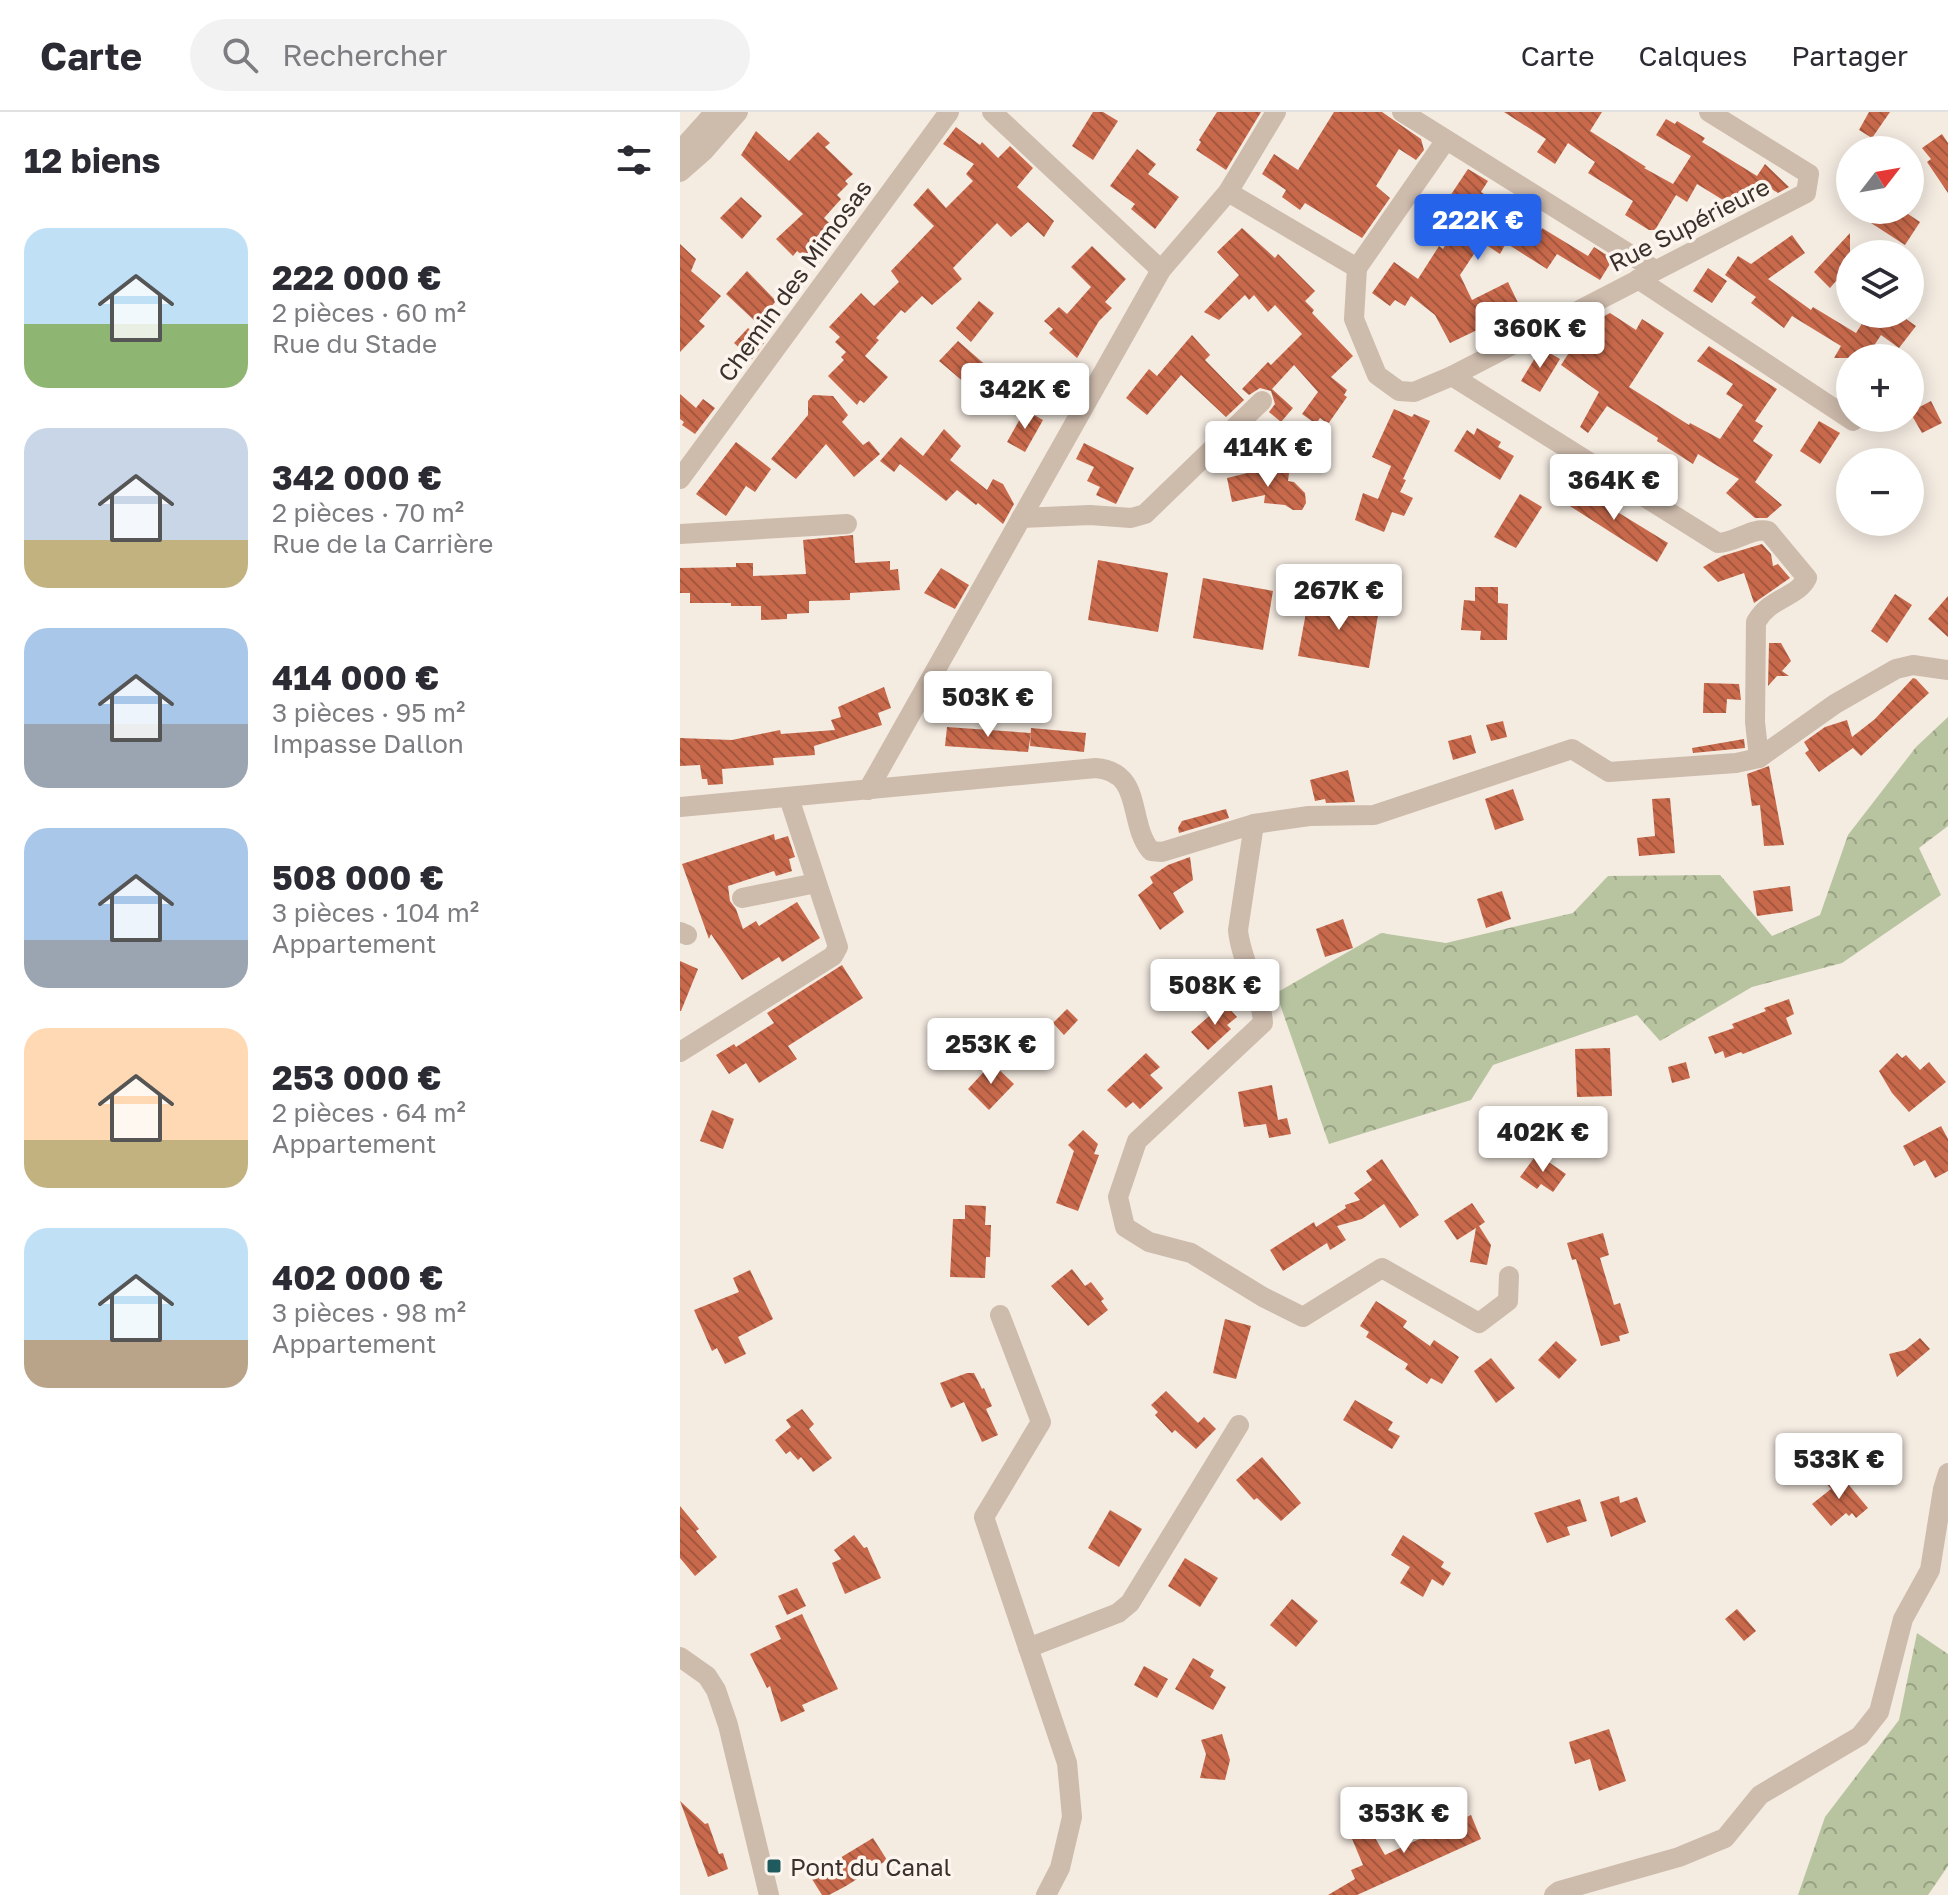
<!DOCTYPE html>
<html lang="fr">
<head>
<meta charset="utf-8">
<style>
  body { margin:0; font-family:"Golos Text",sans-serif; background:#f2f2f3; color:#2b2b33; height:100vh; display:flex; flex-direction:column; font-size:30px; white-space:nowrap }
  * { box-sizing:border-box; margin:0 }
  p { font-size:26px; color:#7c7c81 }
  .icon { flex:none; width:44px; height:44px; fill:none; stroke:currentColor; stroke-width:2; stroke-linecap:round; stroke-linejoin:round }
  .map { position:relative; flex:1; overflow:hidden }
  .details { display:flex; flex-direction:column; background:#fff; width:680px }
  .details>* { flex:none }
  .needle { width:52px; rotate:59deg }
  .buttons { position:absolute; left:1156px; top:24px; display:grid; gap:16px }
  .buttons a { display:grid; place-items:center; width:88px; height:88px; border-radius:50%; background:#fff; box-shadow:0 4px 20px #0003; font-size:40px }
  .price { position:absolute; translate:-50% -68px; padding:0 18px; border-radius:8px; background:#fff; color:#222; font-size:26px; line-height:52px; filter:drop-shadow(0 2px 4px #0008) }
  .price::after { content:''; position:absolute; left:50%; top:48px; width:24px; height:18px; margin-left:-12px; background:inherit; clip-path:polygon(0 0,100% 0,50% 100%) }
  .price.on { background:#2563eb; color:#fff }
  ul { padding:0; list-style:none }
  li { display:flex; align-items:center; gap:24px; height:200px; padding:0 24px }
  li span { display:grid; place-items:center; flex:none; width:224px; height:160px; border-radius:24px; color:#555 }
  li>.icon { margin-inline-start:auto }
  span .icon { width:96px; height:96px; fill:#fffc; stroke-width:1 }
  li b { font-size:34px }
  h2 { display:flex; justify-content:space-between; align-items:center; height:96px; padding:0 24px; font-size:34px }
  header { display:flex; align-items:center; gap:48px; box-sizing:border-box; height:112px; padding:0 40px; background:#fff; border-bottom:2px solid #e1e1e2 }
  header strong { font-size:38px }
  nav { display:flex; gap:44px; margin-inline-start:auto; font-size:28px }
  .search { width:560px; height:72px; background:#f2f2f3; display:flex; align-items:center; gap:20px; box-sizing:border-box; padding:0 28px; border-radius:44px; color:#7c7c81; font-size:30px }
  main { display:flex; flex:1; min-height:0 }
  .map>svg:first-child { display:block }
  .forest { fill:url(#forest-crowns) }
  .building { fill:url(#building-back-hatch) }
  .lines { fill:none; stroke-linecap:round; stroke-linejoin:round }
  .minor { stroke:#cdbbac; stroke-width:20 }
  .poi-dot { fill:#1f5a5e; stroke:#fbf5ee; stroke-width:3 }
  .labels { text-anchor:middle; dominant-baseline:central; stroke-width:7; stroke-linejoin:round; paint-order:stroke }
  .street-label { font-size:24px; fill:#3b302b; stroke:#fbf5ee }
  .poi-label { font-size:24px; fill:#3b302b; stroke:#fbf5ee; text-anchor:start }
</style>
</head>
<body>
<header>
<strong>Carte</strong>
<div class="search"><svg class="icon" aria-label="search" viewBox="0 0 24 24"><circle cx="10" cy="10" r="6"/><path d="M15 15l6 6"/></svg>Rechercher</div>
<nav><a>Carte</a><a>Calques</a><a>Partager</a></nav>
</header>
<main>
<section class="details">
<h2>12 biens<svg class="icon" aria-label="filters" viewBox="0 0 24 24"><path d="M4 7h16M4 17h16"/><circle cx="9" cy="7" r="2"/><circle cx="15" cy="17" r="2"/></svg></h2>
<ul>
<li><span style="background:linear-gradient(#bfe0f5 60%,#8fb573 0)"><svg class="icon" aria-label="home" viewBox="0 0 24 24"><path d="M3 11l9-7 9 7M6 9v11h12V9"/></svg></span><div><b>222 000 €</b><p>2 pièces · 60 m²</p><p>Rue du Stade</p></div></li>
<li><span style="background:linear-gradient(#c9d6e8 70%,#c2b280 0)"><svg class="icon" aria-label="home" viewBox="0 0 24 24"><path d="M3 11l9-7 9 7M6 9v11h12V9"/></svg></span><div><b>342 000 €</b><p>2 pièces · 70 m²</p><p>Rue de la Carrière</p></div></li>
<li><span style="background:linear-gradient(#a9c7e8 60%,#9aa5b1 0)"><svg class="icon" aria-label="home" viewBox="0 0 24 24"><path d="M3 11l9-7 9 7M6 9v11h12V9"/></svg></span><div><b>414 000 €</b><p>3 pièces · 95 m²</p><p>Impasse Dallon</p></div></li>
<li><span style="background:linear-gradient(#a9c7e8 70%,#9aa5b1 0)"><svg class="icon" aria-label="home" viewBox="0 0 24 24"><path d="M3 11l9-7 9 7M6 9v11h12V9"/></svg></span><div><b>508 000 €</b><p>3 pièces · 104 m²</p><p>Appartement</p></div></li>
<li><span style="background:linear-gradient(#ffd9b3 70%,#c2b280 0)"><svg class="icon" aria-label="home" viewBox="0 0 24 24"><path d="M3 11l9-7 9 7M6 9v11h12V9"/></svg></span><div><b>253 000 €</b><p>2 pièces · 64 m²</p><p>Appartement</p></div></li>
<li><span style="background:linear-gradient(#bfe0f5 70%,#b9a48a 0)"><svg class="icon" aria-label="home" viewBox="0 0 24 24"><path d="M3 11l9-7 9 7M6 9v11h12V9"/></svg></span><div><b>402 000 €</b><p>3 pièces · 98 m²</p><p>Appartement</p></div></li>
</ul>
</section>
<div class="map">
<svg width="1268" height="1783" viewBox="0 0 1268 1783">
  <defs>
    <pattern id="forest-crowns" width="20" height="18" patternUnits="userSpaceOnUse" patternTransform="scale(2)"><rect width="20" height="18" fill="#b8c4a0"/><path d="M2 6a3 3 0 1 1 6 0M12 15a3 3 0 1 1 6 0" fill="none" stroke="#97a083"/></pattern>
    <pattern id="building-back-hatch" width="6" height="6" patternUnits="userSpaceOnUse" patternTransform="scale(2)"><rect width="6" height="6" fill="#c8694b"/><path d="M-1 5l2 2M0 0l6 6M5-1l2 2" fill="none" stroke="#a4573f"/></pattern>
  </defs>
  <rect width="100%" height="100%" fill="#f4ebe1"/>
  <g class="forest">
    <polygon points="1268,605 1268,714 1239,736 1261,783 1162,851 1072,875 980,929 957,903 813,953 791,988 649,1032 596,881 701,821 766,831 893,801 928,764 1040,763 1092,824 1140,803 1168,723 1236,635"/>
    <polygon points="1237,1521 1268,1542 1268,1754 1248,1783 1118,1783 1145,1705 1219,1608"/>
  </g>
  <g class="building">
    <polygon points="413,0 423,0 438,9 413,48 392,34"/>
    <polygon points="537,0 581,0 546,58 516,38 521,30 519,28"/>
    <polygon points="654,0 702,0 741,27 744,38 736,48 719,37 696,74 710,86 682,126 625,91 620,98 602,85 606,78 582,62 594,42 618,58"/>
    <polygon points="824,0 922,0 910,19 966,55 964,56 993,72 1011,44 976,23 986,7 995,12 997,9 1025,26 1022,30 1077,64 1085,52 1109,75 1098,81 1080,70 1061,99 1017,72 1007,90 996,83 975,118 969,118 945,103 953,89 908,61 915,50 888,31 875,52 857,40 866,27"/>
    <polygon points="1189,0 1210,0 1192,26 1179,18"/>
    <polygon points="276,15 300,33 302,30 318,46 330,34 353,56 337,75 374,109 364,125 348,110 331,125 317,111 273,156 282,167 252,193 242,184 225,201 221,198 196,226 199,228 185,244 208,265 184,291 180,288 177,293 148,264 164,248 161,245 166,240 155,230 160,225 149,215 181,181 194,194 219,170 211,159 254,114 233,93 248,76 266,96 293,69 286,62 294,52 263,32"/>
    <polygon points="76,19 109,49 138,20 150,31 145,35 173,62 165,69 168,72 157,83 161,87 144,106 161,122 134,152 117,139 113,144 96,127 123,102 61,43"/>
    <polygon points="1262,22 1268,31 1268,81 1247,50 1251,47 1242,36"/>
    <polygon points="457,37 476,52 468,62 499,85 475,117 451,97 455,92 430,74"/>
    <polygon points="788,57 808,69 801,80 861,119 862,116 908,144 914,135 933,147 920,168 877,142 867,157 826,131 820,142 802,130 780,163 792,188 828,170 841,197 770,231 755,203 731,184 725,194 715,188 710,194 692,181 714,150 738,167 759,134 763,137 781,108 762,96"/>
    <polygon points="61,85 82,104 62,127 40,106"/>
    <polygon points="1171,98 1222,98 1240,110 1225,133"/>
    <polygon points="562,116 595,146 598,142 635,179 625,189 634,198 632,201 673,244 651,265 667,278 664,283 667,285 648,312 640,306 636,312 622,302 638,280 614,253 592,277 613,296 601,310 589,300 595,292 591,279 580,276 569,283 562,277 588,250 591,253 622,222 595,193 588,200 574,183 569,188 565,183 539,208 524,200 559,163 537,140"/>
    <polygon points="1170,121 1170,164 1161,174 1156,169 1150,176 1134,160"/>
    <polygon points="1112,123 1125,141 1088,167 1131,198 1133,195 1176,221 1188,202 1219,202 1236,214 1219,236 1201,223 1186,246 1154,246 1161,234 1112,204 1104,216 1071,191 1076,185 1045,163 1058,144 1071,152"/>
    <polygon points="0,132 16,147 11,159 41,184 19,209 25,214 0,240"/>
    <polygon points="412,134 446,167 425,190 432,196 419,209 397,246 369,221 373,217 364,209 379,195 387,202 411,175 391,155"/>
    <polygon points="1028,156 1047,169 1032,191 1013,179"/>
    <polygon points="67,159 96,189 77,211 46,182"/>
    <polygon points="299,189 314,201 291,230 276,216"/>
    <polygon points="930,201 956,218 962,207 984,221 949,275 1009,313 1010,311 1040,327 1063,293 1046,282 1053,272 1017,249 1029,234 1097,277 1075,309 1083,314 1073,329 1093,343 1075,370 1102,393 1087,406 1075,406 1046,381 1059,367 1018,342 1013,352 977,329 978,326 927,294 908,321 900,315 919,280 881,253 907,213"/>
    <polygon points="68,216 84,231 72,247 54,231"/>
    <polygon points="512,223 530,243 525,248 564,288 546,305 501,263 467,303 446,286 469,257 477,264"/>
    <polygon points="278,229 317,263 299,283 259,249"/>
    <polygon points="861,236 880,247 860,280 841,269"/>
    <polygon points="384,252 401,268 385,289 379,289 366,276"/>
    <polygon points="0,282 16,296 23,287 35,296 15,322 2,313 4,310 0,307"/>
    <polygon points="133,283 153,284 168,303 162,310 183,333 189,329 200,342 174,365 146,332 116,367 91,347 128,303 128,289"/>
    <polygon points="1251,289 1262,311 1242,321 1230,300"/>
    <polygon points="714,297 732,305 734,302 750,309 723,367 726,368 720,380 733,386 724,404 712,400 704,420 675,408 683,381 698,387 711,354 692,345"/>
    <polygon points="345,298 363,308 345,340 327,330"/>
    <polygon points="1139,309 1160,321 1140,352 1120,339"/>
    <polygon points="797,316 821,330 818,335 834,344 820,368 774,339 787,318 794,323"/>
    <polygon points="264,317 281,334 270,348 307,378 313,367 323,372 334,392 323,412 298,391 296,393 277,378 266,389 220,352 214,360 200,349 221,325 243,344"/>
    <polygon points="56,330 91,357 75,380 66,374 46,404 16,382"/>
    <polygon points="404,331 454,356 436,392 416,383 420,375 407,369 414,355 396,347"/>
    <polygon points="580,358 609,361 608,369 614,370 625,381 626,391 622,398 613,398 605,393 584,391 585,383 552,390 547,366"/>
    <polygon points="890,371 988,431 977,450 879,387"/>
    <polygon points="840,382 862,395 836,436 814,425"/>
    <polygon points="173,423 175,451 210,449 210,458 218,457 220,478 170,481 170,488 129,489 129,501 107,502 107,507 81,508 81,494 51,494 51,491 10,491 10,481 0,481 0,456 56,455 56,451 73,451 73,464 126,462 123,428"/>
    <polygon points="1082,432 1091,442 1093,454 1098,452 1110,466 1074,491 1064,461 1038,470 1023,455 1042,444"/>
    <polygon points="418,448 488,461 478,520 408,508"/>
    <polygon points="261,456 289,473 275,497 244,481"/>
    <polygon points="523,466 593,479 583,538 513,526"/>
    <polygon points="795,475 818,475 818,491 828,492 827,528 800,528 801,519 781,518 784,488 795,489"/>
    <polygon points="1215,482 1232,493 1207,531 1191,519"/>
    <polygon points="629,484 699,497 689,556 618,544"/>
    <polygon points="1268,484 1268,525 1248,507"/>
    <polygon points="1089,531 1101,531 1111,549 1102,559 1109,564 1097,564 1088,574"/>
    <polygon points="1233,566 1236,567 1249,581 1181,644 1173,636 1139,660 1125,641 1129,638 1124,630 1145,615 1167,608 1172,625 1195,607"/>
    <polygon points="1024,571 1059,572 1061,588 1047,587 1046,601 1023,601"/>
    <polygon points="204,575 211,596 198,601 202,613 134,634 135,643 93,646 94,653 42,657 43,672 28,673 27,667 22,667 20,653 0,654 0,626 52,628 100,618 101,622 155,618 151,608 161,605 158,595"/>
    <polygon points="823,609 827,625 811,629 806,613"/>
    <polygon points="267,615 351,621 348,640 265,634"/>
    <polygon points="351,616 406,621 404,640 350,634"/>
    <polygon points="791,623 796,641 773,648 768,629"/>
    <polygon points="1064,627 1065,636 1013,641 1012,636"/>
    <polygon points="1089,654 1104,733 1084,734 1080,693 1072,694 1067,662"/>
    <polygon points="668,658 675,690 646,691 645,687 635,689 630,668"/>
    <polygon points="833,677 844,708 815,718 805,687"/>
    <polygon points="990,686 995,741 959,744 957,726 975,724 972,687"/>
    <polygon points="546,697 549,706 499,721 498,716 502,709"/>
    <polygon points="94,722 95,728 108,724 115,745 109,747 112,759 96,764 94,759 48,774 50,789 56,797 63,817 76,809 79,814 117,790 140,826 102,850 99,845 62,868 31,822 29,827 2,752"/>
    <polygon points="510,745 513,768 493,781 504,800 480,818 458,783 473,771 470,765 488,753"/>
    <polygon points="1110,774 1113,799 1077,804 1073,779"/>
    <polygon points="822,779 831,807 806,816 797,787"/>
    <polygon points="663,807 673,836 645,845 636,817"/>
    <polygon points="0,849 18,857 1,899 0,899"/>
    <polygon points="162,853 183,886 108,934 117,947 79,971 66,951 49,962 36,943 54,932 56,935 94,911 87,901"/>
    <polygon points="1109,887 1114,902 1106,906 1112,922 1063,942 1061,940 1045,946 1043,939 1035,942 1028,925 1054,916 1052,912 1086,899 1084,896"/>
    <polygon points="544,891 557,905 547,913 551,917 528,938 511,920"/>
    <polygon points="387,897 398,908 384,923 373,911"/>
    <polygon points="930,936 932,984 897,985 895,937"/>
    <polygon points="466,941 480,955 470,963 483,976 460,997 453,990 446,996 427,978"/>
    <polygon points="1217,941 1222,946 1226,943 1240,958 1249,950 1266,970 1229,1000 1212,981 1199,959"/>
    <polygon points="1006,950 1010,966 992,971 988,955"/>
    <polygon points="312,951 334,972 309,998 288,977"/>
    <polygon points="592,973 598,1008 607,1006 611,1022 589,1026 586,1012 564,1015 558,980"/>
    <polygon points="32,998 54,1007 43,1037 20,1029"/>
    <polygon points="1261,1014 1268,1027 1268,1059 1255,1066 1245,1048 1234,1054 1223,1034"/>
    <polygon points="403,1018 418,1032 414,1042 419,1043 398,1099 376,1091 394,1039 388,1033"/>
    <polygon points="857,1042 886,1062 873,1080 861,1072 857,1077 840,1065"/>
    <polygon points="702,1047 739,1103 720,1116 704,1092 682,1107 657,1114 666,1128 650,1138 647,1131 603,1159 590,1138 634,1110 636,1115 666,1096 665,1093 680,1088 674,1081 692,1068 686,1059"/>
    <polygon points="792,1091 805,1110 799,1114 811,1133 807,1153 790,1150 796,1116 777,1128 764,1109"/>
    <polygon points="285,1093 306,1094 305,1113 311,1113 310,1145 306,1145 305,1166 270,1165 273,1107 285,1107"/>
    <polygon points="923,1121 929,1143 920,1146 934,1193 940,1191 949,1221 939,1224 940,1229 921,1234 896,1147 892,1148 887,1131"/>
    <polygon points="392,1157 405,1174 411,1170 424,1187 421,1189 428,1198 408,1214 371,1174"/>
    <polygon points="70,1158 93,1207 58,1225 66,1242 45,1252 37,1236 32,1239 14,1198 59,1180 53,1166"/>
    <polygon points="696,1189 727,1209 723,1215 750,1234 754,1228 779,1245 762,1272 751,1266 747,1272 725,1257 728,1252 686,1225 689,1220 680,1214"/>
    <polygon points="545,1207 571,1214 556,1267 533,1261"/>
    <polygon points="1240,1226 1250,1237 1217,1265 1209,1242 1225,1238"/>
    <polygon points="876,1229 897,1248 879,1267 858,1248"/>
    <polygon points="811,1246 835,1276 816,1291 794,1259"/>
    <polygon points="287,1261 294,1261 302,1277 304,1276 312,1294 306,1297 318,1323 302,1330 284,1290 271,1296 260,1271"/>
    <polygon points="486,1279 518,1311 524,1305 536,1317 516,1337 495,1318 492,1321 475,1303 478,1300 471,1293"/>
    <polygon points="675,1288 713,1310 708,1318 720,1324 712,1337 663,1308"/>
    <polygon points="122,1297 134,1312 129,1317 152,1346 133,1360 121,1345 118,1348 110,1339 106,1342 95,1328 111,1315 106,1308"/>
    <polygon points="582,1345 621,1391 601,1409 577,1386 574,1388 556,1368"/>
    <polygon points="1157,1359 1188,1396 1176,1406 1172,1401 1169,1404 1166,1401 1151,1414 1132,1392 1151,1377 1144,1369"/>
    <polygon points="939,1384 940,1391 957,1385 966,1410 931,1425 920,1390"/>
    <polygon points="900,1387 907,1409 887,1415 890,1423 867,1431 854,1401"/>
    <polygon points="0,1394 19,1417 16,1419 37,1445 15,1464 0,1446"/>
    <polygon points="430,1398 462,1417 439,1455 408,1436"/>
    <polygon points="174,1423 184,1436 187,1435 201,1466 165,1482 152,1451 161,1447 154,1438"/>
    <polygon points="723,1423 764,1450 761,1455 771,1461 763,1474 752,1467 743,1485 720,1471 730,1455 711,1443"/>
    <polygon points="505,1446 538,1466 520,1495 488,1474"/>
    <polygon points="117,1476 126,1494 107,1503 98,1484"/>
    <polygon points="612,1487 638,1509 616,1535 590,1513"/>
    <polygon points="1057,1497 1076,1519 1064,1529 1045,1507"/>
    <polygon points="122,1502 158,1577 122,1593 125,1599 101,1610 90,1574 87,1576 70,1542 101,1527 95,1514"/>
    <polygon points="513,1546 534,1558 530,1565 546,1575 533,1598 495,1577"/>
    <polygon points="464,1554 488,1567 477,1586 454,1573"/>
    <polygon points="929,1617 946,1669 919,1679 910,1647 895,1652 889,1630"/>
    <polygon points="542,1622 550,1648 545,1668 520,1666 526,1642 521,1628"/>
    <polygon points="0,1689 25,1712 28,1711 39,1742 43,1741 48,1757 28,1765"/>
    <polygon points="791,1703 801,1727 677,1783 648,1783 675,1767 671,1758 683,1753 670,1722 676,1718 687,1712 705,1743"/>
    <polygon points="193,1726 207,1748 166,1774 149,1783 142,1783 130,1764"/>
  </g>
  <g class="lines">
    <g class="minor">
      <polyline points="312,0 481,158"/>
      <polyline points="722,0 975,158"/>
      <polyline points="0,39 35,0"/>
      <polyline points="0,60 24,39 58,0"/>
      <polyline points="548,80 677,156 674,207 697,263 719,279 734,280 772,264 1126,81 1129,62 1029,0"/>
      <polyline points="677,156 766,28"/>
      <polyline points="958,167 1173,309"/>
      <path d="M772 264 1038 431C1055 431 1072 415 1088 419L1127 466C1117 486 1090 485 1076 510L1075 610 1079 646"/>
      <polyline points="0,367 269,0"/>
      <polyline points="341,406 410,403 451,406 465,402 582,289"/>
      <polyline points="0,422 167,412"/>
      <polyline points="188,678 481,158 548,80 596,0"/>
      <path d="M0 695 416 656C464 660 447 711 471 739L482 740 574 712 629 704 694 703 892 637 929 660 1056 651 1079 646 1155 592 1216 557 1233 553 1268 558"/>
      <path d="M574 712 558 818C561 850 581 879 583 911L457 1029 438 1085 445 1115 469 1130 511 1141 583 1185 623 1205 702 1156 799 1211 828 1189 829 1164"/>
      <polyline points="62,786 136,771"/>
      <polyline points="0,820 7,823"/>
      <polyline points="0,940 153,844 158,835 109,686"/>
      <polyline points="320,1203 361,1310 304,1405 387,1651 392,1705 380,1756 366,1783"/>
      <polyline points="348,1536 438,1501 450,1491 559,1313"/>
      <polyline points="0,1545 27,1564 36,1578 48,1613 89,1783"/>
      <polyline points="874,1783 879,1779 999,1745 1045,1726 1080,1683 1180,1624 1199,1600 1223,1507 1250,1458 1263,1377 1268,1361"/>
    </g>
  </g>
  <rect class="poi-dot" x="86" y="1746" width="16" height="16" rx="4"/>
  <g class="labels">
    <g class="street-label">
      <text transform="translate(1009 112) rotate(-27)">Rue Supérieure</text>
      <text transform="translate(114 168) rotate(-54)">Chemin des Mimosas</text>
    </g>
    <g class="poi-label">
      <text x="110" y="1754">Pont du Canal</text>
    </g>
  </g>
</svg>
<div class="buttons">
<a><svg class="needle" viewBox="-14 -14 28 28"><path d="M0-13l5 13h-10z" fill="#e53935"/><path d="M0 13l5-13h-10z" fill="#7c7c81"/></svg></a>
<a><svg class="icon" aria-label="layers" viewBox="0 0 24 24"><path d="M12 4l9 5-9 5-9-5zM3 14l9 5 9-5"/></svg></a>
<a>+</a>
<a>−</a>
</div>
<b class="price on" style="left:798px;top:150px">222K €</b>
<b class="price" style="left:860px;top:258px">360K €</b>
<b class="price" style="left:345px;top:319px">342K €</b>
<b class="price" style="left:588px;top:377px">414K €</b>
<b class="price" style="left:934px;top:410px">364K €</b>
<b class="price" style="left:659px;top:520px">267K €</b>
<b class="price" style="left:308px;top:627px">503K €</b>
<b class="price" style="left:535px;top:915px">508K €</b>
<b class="price" style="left:311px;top:974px">253K €</b>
<b class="price" style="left:863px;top:1062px">402K €</b>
<b class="price" style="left:1159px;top:1389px">533K €</b>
<b class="price" style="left:724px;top:1743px">353K €</b>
</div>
</main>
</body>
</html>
